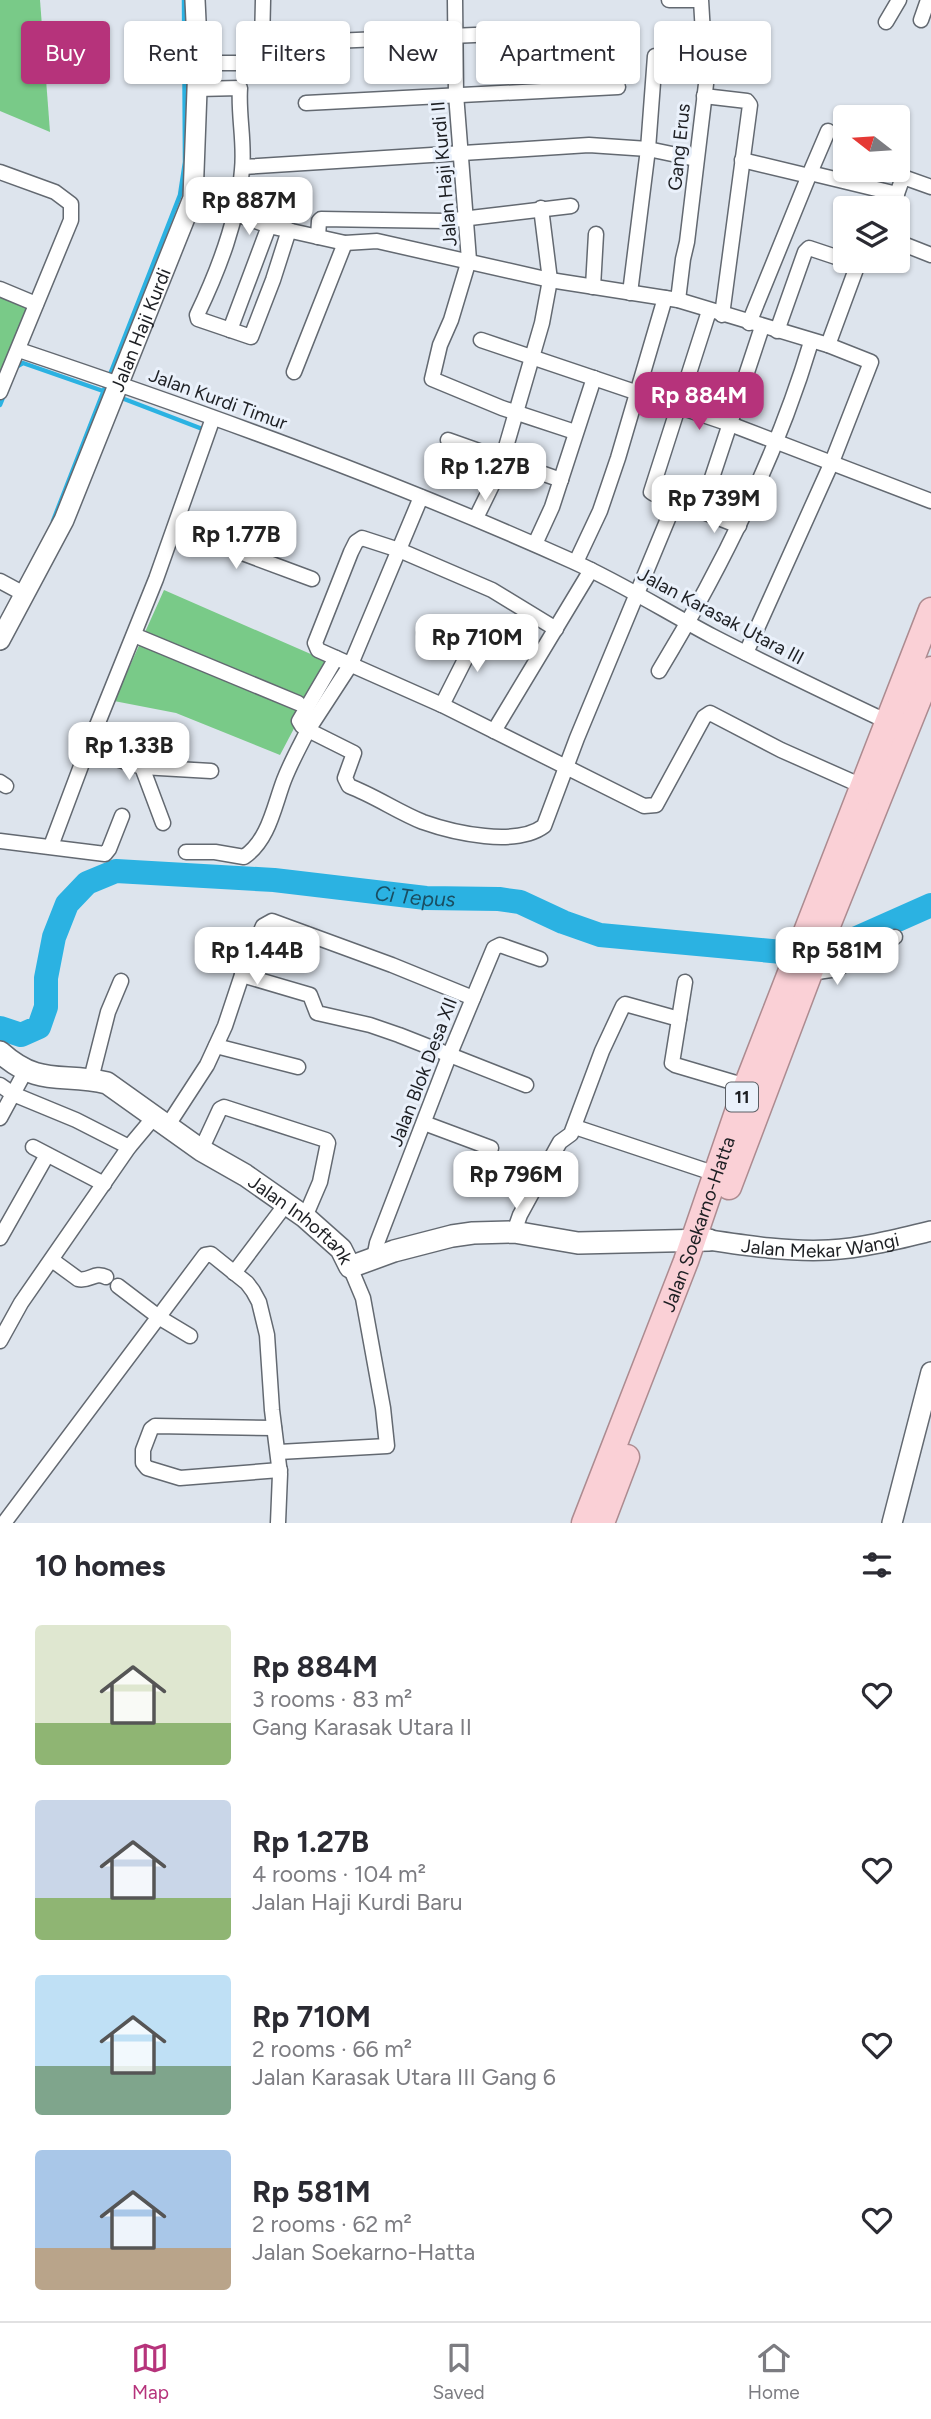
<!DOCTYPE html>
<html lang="en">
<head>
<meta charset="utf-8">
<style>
  body { margin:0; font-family:Figtree,sans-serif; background:#f2f2f3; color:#2b2b33; height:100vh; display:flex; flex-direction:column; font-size:26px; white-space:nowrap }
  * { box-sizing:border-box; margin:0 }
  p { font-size:23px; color:#7c7c81 }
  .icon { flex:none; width:38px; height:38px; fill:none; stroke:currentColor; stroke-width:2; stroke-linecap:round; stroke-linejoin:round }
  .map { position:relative; height:1523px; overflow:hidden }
  .side { display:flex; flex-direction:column; background:#fff; flex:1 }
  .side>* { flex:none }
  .guide { position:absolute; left:21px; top:21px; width:889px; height:63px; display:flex; gap:14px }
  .needle { width:46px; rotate:287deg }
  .buttons { position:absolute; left:833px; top:105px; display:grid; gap:14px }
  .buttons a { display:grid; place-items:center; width:77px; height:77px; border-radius:7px; background:#fff; box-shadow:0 2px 5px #0004; font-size:35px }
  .price { position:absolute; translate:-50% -60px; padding:0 16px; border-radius:14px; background:#fff; color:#222; font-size:23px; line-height:46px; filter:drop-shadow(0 2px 4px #0008) }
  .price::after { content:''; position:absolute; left:50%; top:42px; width:21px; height:16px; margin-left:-10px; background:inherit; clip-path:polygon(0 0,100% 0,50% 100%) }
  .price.on { background:#b6337b; color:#fff }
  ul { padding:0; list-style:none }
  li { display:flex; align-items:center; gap:21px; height:175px; padding:0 35px }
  li span { display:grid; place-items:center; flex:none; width:196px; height:140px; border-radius:7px; color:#555 }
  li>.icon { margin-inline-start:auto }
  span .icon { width:84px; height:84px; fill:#fffc; stroke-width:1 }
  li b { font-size:30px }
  h2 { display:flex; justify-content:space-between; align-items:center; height:84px; padding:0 35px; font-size:30px }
  .pill { padding:0 24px; border-radius:7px; background:#fff; box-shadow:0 2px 5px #0004; font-size:24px; line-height:63px }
  .pill.on { background:#b6337b; color:#fff }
  .dock { display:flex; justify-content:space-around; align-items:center; height:98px; border-top:2px solid #e1e1e2; background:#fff; font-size:19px; color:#7c7c81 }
  .dock a { display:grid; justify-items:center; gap:4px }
  .dock .on { color:#b6337b }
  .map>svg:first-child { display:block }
  .green { fill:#79ca88 }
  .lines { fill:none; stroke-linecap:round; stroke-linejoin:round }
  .stream { stroke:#2bb2e2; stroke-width:4.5 }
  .river { stroke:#2bb2e2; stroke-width:24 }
  .minor-casing { stroke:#636971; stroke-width:17 }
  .tertiary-casing { stroke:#636971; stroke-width:22 }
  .secondary-casing { stroke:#636971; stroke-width:24 }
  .trunk-casing { stroke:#ac8b90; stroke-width:27 }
  .minor { stroke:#fff; stroke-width:14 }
  .tertiary { stroke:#fff; stroke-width:19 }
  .secondary { stroke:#fff; stroke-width:21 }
  .trunk { stroke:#fad0d6; stroke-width:24 }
  .labels { text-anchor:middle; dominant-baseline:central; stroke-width:6; stroke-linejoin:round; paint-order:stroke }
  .shield { fill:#eaf1fb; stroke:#5a5e64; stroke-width:2 }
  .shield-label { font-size:18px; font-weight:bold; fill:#1d1f23 }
  .street-label { font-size:19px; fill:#1d1f23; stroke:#eaf1fb }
  .water-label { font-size:21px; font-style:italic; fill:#1a4e62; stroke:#eaf1fb }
</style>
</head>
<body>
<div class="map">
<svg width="931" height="1523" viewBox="0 0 931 1523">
  <rect width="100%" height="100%" fill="#dde4ed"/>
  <g class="green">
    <polygon points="0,0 40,0 50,132 0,111"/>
    <polygon points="0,292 32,305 0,385"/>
    <polygon points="164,590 329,662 280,755 176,713 114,701"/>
  </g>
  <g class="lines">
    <g class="stream">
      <polyline points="16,367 23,363 106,392"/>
      <polyline points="119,397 205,430"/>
      <polyline points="0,405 4,395"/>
      <polyline points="53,521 180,195 185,162 184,0"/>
    </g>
    <path class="river" id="s1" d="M0 1028 21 1035 39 1027 46 1007V978L54 937 67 904 87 883 116 871 274 880 426 898 499 899 520 902 563 922 600 935 782 952 828 947 850 941 931 905"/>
    <g class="minor-casing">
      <g id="minor">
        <polyline points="455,0 456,94 469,260 451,320 440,345 432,379 502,408 575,432"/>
        <polyline points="669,0 700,0"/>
        <polyline points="921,20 928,0"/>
        <polyline points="886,22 899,0"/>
        <polyline points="262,44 263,0"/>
        <polyline points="198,63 261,63 263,61 262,44 545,32"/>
        <path d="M197 89 240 88C238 115 245 142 242 170 238 220 219 269 197 315L198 319 251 337 273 280 289 230"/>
        <polyline points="704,96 747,101 750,105 722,315"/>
        <polyline points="306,103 618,87"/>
        <polyline points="742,160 809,176"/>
        <polyline points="243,167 589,145 648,149 696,159"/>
        <polyline points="0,172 55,192 71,204 71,220 0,392"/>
        <polyline points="810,173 828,131"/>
        <polyline points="193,198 269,226 345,243 377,241 550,280 678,300 828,345 871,362 832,462 746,653"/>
        <polyline points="892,208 903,177 931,187"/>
        <polyline points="318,237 319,221 321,219 445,221 571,206"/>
        <polyline points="898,242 931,255"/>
        <polyline points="593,287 596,234"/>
        <polyline points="0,289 36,304"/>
        <polyline points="630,293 648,149 655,56"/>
        <polyline points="678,300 683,259 687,242 706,84 701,0"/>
        <polyline points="749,323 810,173 897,194"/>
        <polyline points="230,330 269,226"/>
        <polyline points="777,331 805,252 809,248 845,260"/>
        <polyline points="481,340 730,424 931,501"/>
        <polyline points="828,345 859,261"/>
        <path d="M19 350C206 413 392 480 572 561 621 583 665 611 712 636 770 666 829 694 888 722"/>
        <polyline points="294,372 345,243"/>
        <polyline points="448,440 561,480"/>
        <polyline points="654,494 651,492 709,311"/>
        <path d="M421 497 351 664 308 730 354 753 345 778 349 786C375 796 398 812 423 822 454 833 516 847 544 826L577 738 675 502"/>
        <polyline points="476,518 499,471 542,323 550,280 541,208"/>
        <polyline points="739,526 701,511 762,327"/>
        <polyline points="175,528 312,579"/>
        <polyline points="535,544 552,507 594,378"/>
        <polyline points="576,562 600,511 618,458 665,298"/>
        <polyline points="0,581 26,595"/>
        <polyline points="556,629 492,590 399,550 362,538 356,542 351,552 315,643 318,650 442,705 644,806 656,805 704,717 710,713 781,750 862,786"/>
        <polyline points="424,633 467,656"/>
        <polyline points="134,635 298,703"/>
        <path d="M659 671C722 567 776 459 811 342"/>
        <polyline points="442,705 481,628"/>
        <polyline points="494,731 591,570"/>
        <polyline points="87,750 142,767 163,823"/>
        <polyline points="142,767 211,771"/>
        <polyline points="0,782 6,786"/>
        <polyline points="0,841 105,854 109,849 122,816"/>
        <polyline points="51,846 87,750 156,579 213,418"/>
        <path d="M186 852H215L244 857C269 840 274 806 284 780 291 762 300 746 308 730L302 726 299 721 336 658"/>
        <polyline points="810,973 838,969 847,962 895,937"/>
        <polyline points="242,975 310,995 317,1013 370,1025 399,1035 526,1085"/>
        <polyline points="685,982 672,1063 675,1065 746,1086"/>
        <polyline points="216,1046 298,1067"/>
        <polyline points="91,1079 108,1012 121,981"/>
        <polyline points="0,1085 13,1094 76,1120 129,1147"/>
        <polyline points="0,1118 26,1070"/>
        <polyline points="424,1123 491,1148"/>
        <polyline points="168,1125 207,1065 225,1026 242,975 263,926 272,921 392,965 473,998"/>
        <polyline points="575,1127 716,1174"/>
        <polyline points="33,1147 104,1184"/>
        <polyline points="201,1150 220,1109 224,1107 326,1140 328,1143 320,1182 305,1217"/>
        <polyline points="514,1232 520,1215 556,1149 560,1142 571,1134 602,1051 623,1006 625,1004 679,1019"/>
        <polyline points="0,1238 47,1155"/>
        <polyline points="374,1258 377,1243 449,1056 494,948 500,945 540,959"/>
        <path d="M52 1260 78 1279C89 1282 95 1271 106 1277"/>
        <polyline points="234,1273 286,1204"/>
        <polyline points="118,1286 160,1318 190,1336"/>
        <polyline points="0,1341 21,1303 129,1147 155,1116"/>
        <polyline points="274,1428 155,1426 151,1429 143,1450 143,1463 147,1468 180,1478 280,1470"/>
        <polyline points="279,1452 387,1446 383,1408 363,1298 350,1267"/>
        <polyline points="4,1523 205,1255 211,1254 247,1283 253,1291 259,1302 267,1335 272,1410 280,1474 278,1523"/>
      </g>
    </g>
    <g class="tertiary-casing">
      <g id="tertiary">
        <path id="s2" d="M0 640 64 520 193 198 198 63 195 0"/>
        <path id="s3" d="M709 1240C749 1246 789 1252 829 1250 863 1248 898 1239 931 1231"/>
        <polyline points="892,1523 931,1372"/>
      </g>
    </g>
    <g class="secondary-casing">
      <g id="secondary">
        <path id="s4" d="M0 1052C40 1088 62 1072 107 1083L201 1150 245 1175 305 1217 341 1249 350 1267 394 1251 452 1236 473 1233 514 1232 578 1243 709 1240"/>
      </g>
    </g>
    <g class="trunk-casing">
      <g id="trunk">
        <polyline points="729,1187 827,928 931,669"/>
        <path id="s5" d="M584 1523 686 1261 746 1086 931 610"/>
        <polyline points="602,1523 627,1457"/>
      </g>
    </g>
    <use href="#minor" class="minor"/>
    <use href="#tertiary" class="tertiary"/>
    <use href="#secondary" class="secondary"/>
    <use href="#trunk" class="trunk"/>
  </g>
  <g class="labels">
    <rect class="shield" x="726" y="1082.5" width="32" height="29" rx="5"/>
    <g class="shield-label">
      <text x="742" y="1097">11</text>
    </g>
    <g class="street-label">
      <text transform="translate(679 147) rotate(-84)">Gang Erus</text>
      <text transform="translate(444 174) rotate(-95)">Jalan Haji Kurdi II</text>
      <text stroke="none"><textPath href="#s2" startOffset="341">Jalan Haji Kurdi</textPath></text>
      <text transform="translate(218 399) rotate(20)">Jalan Kurdi Timur</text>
      <text transform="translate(721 616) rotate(28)">Jalan Karasak Utara III</text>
      <text transform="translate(423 1072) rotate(-69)">Jalan Blok Desa XII</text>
      <text stroke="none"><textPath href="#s4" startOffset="352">Jalan Inhoftank</textPath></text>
      <text stroke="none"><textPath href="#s5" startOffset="320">Jalan Soekarno-Hatta</textPath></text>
      <text stroke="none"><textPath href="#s3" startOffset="112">Jalan Mekar Wangi</textPath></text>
    </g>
    <g class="water-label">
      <text stroke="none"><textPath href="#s1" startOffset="530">Ci Tepus</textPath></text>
    </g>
  </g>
</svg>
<div class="buttons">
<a><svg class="needle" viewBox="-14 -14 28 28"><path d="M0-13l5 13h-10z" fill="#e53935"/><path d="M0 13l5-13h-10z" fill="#7c7c81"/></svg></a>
<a><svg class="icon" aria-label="layers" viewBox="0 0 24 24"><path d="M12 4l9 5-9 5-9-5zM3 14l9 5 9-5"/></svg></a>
</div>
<b class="price" style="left:249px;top:237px">Rp 887M</b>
<b class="price on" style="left:699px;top:432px">Rp 884M</b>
<b class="price" style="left:485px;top:503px">Rp 1.27B</b>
<b class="price" style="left:714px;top:535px">Rp 739M</b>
<b class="price" style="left:236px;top:571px">Rp 1.77B</b>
<b class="price" style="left:477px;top:674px">Rp 710M</b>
<b class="price" style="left:129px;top:782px">Rp 1.33B</b>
<b class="price" style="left:257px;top:987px">Rp 1.44B</b>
<b class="price" style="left:837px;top:987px">Rp 581M</b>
<b class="price" style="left:516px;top:1211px">Rp 796M</b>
<div class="guide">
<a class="pill on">Buy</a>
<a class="pill">Rent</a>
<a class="pill">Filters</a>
<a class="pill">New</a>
<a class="pill">Apartment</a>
<a class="pill">House</a>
</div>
</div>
<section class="side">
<h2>10 homes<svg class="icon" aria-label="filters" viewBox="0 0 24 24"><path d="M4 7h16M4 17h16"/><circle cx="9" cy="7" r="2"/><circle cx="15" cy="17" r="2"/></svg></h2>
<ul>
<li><span style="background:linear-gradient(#dfe7d0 70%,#8fb573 0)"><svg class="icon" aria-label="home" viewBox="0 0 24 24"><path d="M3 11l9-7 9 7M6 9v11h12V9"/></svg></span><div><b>Rp 884M</b><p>3 rooms · 83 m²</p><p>Gang Karasak Utara II</p></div><svg class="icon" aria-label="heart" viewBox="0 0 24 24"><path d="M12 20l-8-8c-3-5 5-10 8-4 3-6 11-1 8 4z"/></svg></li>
<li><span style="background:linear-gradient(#c9d6e8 70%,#8fb573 0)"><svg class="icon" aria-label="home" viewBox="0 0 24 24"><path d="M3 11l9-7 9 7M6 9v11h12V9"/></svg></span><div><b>Rp 1.27B</b><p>4 rooms · 104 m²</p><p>Jalan Haji Kurdi Baru</p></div><svg class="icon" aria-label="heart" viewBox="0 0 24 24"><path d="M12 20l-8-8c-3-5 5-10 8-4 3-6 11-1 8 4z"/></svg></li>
<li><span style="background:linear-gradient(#bfe0f5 65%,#7fa58c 0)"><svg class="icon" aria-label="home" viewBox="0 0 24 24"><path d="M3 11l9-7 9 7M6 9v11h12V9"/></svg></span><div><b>Rp 710M</b><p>2 rooms · 66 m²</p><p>Jalan Karasak Utara III Gang 6</p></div><svg class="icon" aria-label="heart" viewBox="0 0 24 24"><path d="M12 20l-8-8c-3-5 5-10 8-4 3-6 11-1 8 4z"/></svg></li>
<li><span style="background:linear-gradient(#a9c7e8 70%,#b9a48a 0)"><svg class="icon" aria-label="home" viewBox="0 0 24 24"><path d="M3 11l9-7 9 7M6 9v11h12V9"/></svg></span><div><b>Rp 581M</b><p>2 rooms · 62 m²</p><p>Jalan Soekarno-Hatta</p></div><svg class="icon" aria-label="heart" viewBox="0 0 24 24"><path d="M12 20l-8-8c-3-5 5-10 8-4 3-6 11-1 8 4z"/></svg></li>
</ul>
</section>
<nav class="dock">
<a class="on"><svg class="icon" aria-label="map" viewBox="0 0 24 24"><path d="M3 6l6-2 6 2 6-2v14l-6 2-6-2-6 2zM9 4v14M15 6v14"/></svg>Map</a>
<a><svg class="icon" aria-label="saved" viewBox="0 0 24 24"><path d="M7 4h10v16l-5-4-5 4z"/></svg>Saved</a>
<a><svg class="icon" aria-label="home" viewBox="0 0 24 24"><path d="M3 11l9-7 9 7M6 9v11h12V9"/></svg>Home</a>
</nav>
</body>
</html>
